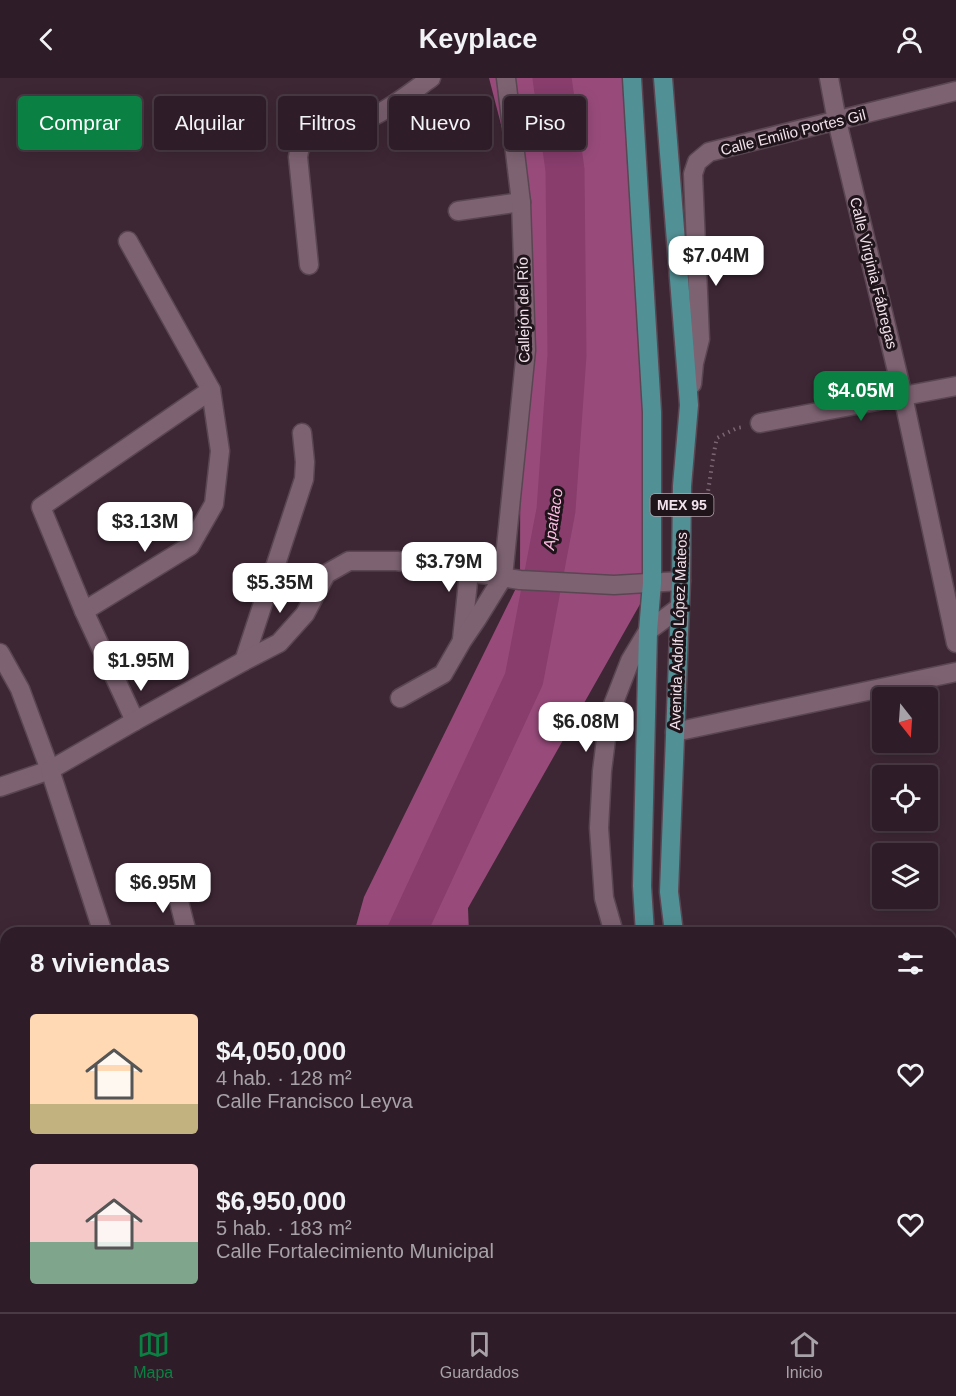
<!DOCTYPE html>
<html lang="es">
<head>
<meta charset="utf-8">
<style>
  body { margin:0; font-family:Arial,sans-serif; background:#3a2a34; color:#f1f3f6; height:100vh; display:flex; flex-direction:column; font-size:22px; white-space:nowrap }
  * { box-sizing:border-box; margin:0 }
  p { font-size:20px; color:#a7a2a8 }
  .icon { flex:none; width:33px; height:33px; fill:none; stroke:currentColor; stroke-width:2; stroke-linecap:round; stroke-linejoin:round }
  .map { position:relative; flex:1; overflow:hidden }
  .details { position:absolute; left:0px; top:849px; width:957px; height:386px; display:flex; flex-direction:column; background:#2e1d28; border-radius:18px 18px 0 0; box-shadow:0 3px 15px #0003,0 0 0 2px #493b45 }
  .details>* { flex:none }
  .banner { position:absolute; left:18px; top:18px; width:600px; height:54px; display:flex; gap:12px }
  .needle { width:39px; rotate:163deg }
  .controls { position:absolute; left:872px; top:609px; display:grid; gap:12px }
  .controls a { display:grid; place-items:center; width:66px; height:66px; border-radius:6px; background:#2e1d28; box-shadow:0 3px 15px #0003,0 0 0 2px #493b45; font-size:30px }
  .price { position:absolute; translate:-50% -51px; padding:0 14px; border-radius:12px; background:#fff; color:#222; font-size:20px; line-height:39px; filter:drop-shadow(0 2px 3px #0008) }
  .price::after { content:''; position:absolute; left:50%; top:36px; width:18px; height:14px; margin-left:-9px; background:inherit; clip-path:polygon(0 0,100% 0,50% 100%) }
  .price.selected { background:#0b8043; color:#fff }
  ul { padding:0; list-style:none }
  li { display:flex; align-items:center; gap:18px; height:150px; padding:0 30px }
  li span { display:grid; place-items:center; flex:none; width:168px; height:120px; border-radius:6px; color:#555 }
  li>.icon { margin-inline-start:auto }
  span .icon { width:72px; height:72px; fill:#fffc; stroke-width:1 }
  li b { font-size:26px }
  h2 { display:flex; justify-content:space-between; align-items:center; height:72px; padding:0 30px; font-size:26px }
  .pill { padding:0 21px; border-radius:6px; background:#2e1d28; box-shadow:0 3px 15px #0003,0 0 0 2px #493b45; font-size:21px; line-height:54px }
  .pill.selected { background:#0b8043; color:#fff }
  header { display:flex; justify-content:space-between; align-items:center; height:78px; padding:0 30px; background:#2e1d28; font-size:27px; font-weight:800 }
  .menu { display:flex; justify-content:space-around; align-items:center; height:84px; border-top:2px solid #493b45; background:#2e1d28; font-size:16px; color:#a7a2a8 }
  .menu a { display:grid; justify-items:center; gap:3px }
  .menu .selected { color:#0b8043 }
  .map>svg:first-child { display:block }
  .forest { fill:#984b7b }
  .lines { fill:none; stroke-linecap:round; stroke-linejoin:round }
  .river { stroke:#883d6d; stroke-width:39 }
  .lane-casing { stroke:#5a4652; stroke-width:15 }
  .street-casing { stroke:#5a4652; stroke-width:21 }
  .secondary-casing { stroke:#5a4652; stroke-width:21 }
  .primary-casing { stroke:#5a4652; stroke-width:21 }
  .path { stroke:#7b6672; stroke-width:4; stroke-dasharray:1.5 4.5; stroke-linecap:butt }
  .lane { stroke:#7d6272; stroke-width:12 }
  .street { stroke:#7d6272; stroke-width:18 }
  .secondary { stroke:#7d6272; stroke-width:18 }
  .primary { stroke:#519095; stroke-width:18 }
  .labels { text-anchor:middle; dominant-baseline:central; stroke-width:6; stroke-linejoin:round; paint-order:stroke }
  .shield { fill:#1e141a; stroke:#b2a4ac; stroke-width:1.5 }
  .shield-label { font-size:14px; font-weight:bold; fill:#f2e2eb }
  .street-label { font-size:15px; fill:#f2e2eb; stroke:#1e141a }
  .water-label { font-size:16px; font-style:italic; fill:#febce2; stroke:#1e141a }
</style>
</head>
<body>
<header><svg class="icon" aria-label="back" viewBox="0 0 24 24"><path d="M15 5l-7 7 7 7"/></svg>Keyplace<svg class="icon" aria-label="person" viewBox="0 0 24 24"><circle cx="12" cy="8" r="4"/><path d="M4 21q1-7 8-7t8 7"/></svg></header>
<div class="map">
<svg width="956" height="1234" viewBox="0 0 956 1234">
  <rect width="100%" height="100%" fill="#3e2735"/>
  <g class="forest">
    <polygon points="489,0 631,0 652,505 468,830 469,855 354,855 364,819 520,502 521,124"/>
    <polygon points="714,1229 718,1234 431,1234 429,1229"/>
  </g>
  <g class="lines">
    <g class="river">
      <polyline points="406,855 524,601 556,432 567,277 565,92 552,0"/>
      <polyline points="587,1228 592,1234"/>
    </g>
    <g class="lane-casing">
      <polyline id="lane" points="247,1234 269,1228"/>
    </g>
    <g class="street-casing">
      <g id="street">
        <polyline points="829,0 837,43 903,318 956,565"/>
        <polyline points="458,133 521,124"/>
        <path d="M309 187 298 79 300 68C319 55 343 51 365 42 389 32 410 15 431 0"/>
        <polyline points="692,306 694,285 700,261 693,96 697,84 709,74 956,13"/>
        <polyline points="760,345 956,308"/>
        <polyline points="84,533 190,468 214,426 220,373 211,312 128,163"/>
        <polyline points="462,561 469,494"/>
        <polyline points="0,575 20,611 50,692 0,709"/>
        <polyline points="244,583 304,401 305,384 302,355"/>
        <polyline points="400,620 443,596 462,563 477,541 503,499 526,272 521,124 506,0"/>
        <polyline points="135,643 84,533 41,429 211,312"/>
        <polyline points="675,654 956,594"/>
        <polyline points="175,808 187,855"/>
        <polyline points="614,855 604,820 599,750 602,693 609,637 630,583 648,553 680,529"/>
        <polyline points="951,892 956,891"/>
        <polyline points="0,1034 6,1033"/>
        <polyline points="951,1180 956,1179"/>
      </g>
    </g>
    <g class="secondary-casing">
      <g id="secondary">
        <polyline points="103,855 50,692 135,643 244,583 279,565 305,536 326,496 349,483 397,483 520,502 614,507 681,503"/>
        <polyline points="162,1228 163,1234"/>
      </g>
    </g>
    <g class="primary-casing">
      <g id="primary">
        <polyline points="632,0 652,334 652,505 648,553 642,808 645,855"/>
        <polyline points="663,0 689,327 682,408 681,503 669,814 674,855"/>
        <polyline points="819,1228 826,1234"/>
        <polyline points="858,1228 865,1234"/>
      </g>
    </g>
    <path class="path" d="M703 436C710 411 711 385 717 360L737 350 743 349"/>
    <use href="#lane" class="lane"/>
    <use href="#street" class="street"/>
    <use href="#secondary" class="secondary"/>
    <use href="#primary" class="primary"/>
  </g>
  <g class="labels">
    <rect class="shield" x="650.5" y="416" width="63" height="22" rx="4.5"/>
    <g class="shield-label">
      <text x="682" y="427">MEX 95</text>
    </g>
    <g class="street-label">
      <text transform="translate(793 54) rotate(-14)">Calle Emilio Portes Gil</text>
      <text transform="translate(874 195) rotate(76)">Calle Virginia Fábregas</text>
      <text transform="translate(523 232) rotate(-91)">Callejón del Río</text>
      <text transform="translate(678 553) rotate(-88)">Avenida Adolfo López Mateos</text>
    </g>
    <g class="water-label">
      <text transform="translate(553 441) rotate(-82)">Apatlaco</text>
    </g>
  </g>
</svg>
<div class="controls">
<a><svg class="needle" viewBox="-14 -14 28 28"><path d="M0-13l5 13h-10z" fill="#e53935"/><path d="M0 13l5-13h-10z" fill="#a7a2a8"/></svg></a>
<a><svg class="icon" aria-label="locate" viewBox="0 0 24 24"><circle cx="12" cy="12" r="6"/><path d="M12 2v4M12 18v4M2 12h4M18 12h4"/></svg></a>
<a><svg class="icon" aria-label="layers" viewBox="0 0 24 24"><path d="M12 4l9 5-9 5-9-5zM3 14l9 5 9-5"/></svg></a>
</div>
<b class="price" style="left:716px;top:209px">$7.04M</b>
<b class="price selected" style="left:861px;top:344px">$4.05M</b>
<b class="price" style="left:145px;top:475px">$3.13M</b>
<b class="price" style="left:449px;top:515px">$3.79M</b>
<b class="price" style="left:280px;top:536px">$5.35M</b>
<b class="price" style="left:141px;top:614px">$1.95M</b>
<b class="price" style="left:586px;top:675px">$6.08M</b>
<b class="price" style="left:163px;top:836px">$6.95M</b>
<div class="banner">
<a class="pill selected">Comprar</a>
<a class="pill">Alquilar</a>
<a class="pill">Filtros</a>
<a class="pill">Nuevo</a>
<a class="pill">Piso</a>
</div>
<section class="details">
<h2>8 viviendas<svg class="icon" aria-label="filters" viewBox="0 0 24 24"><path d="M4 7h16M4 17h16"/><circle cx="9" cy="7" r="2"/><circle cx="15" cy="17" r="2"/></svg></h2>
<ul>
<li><span style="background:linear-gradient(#ffd9b3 75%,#c2b280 0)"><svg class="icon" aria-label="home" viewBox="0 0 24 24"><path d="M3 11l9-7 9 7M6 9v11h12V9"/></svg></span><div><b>$4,050,000</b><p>4 hab. · 128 m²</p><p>Calle Francisco Leyva</p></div><svg class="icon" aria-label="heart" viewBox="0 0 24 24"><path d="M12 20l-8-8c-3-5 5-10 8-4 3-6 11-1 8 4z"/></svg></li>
<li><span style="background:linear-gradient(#f6c9c9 65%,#7fa58c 0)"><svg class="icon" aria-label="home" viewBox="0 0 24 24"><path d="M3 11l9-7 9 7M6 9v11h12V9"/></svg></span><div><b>$6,950,000</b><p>5 hab. · 183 m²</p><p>Calle Fortalecimiento Municipal</p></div><svg class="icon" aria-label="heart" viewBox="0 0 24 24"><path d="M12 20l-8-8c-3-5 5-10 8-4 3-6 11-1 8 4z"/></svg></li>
</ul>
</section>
</div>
<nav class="menu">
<a class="selected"><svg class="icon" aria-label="map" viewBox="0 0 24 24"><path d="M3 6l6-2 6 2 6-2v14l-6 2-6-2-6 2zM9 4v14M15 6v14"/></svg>Mapa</a>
<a><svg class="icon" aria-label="saved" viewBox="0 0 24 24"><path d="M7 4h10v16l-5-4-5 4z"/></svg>Guardados</a>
<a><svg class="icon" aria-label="home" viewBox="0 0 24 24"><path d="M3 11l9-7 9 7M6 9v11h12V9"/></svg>Inicio</a>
</nav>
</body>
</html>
